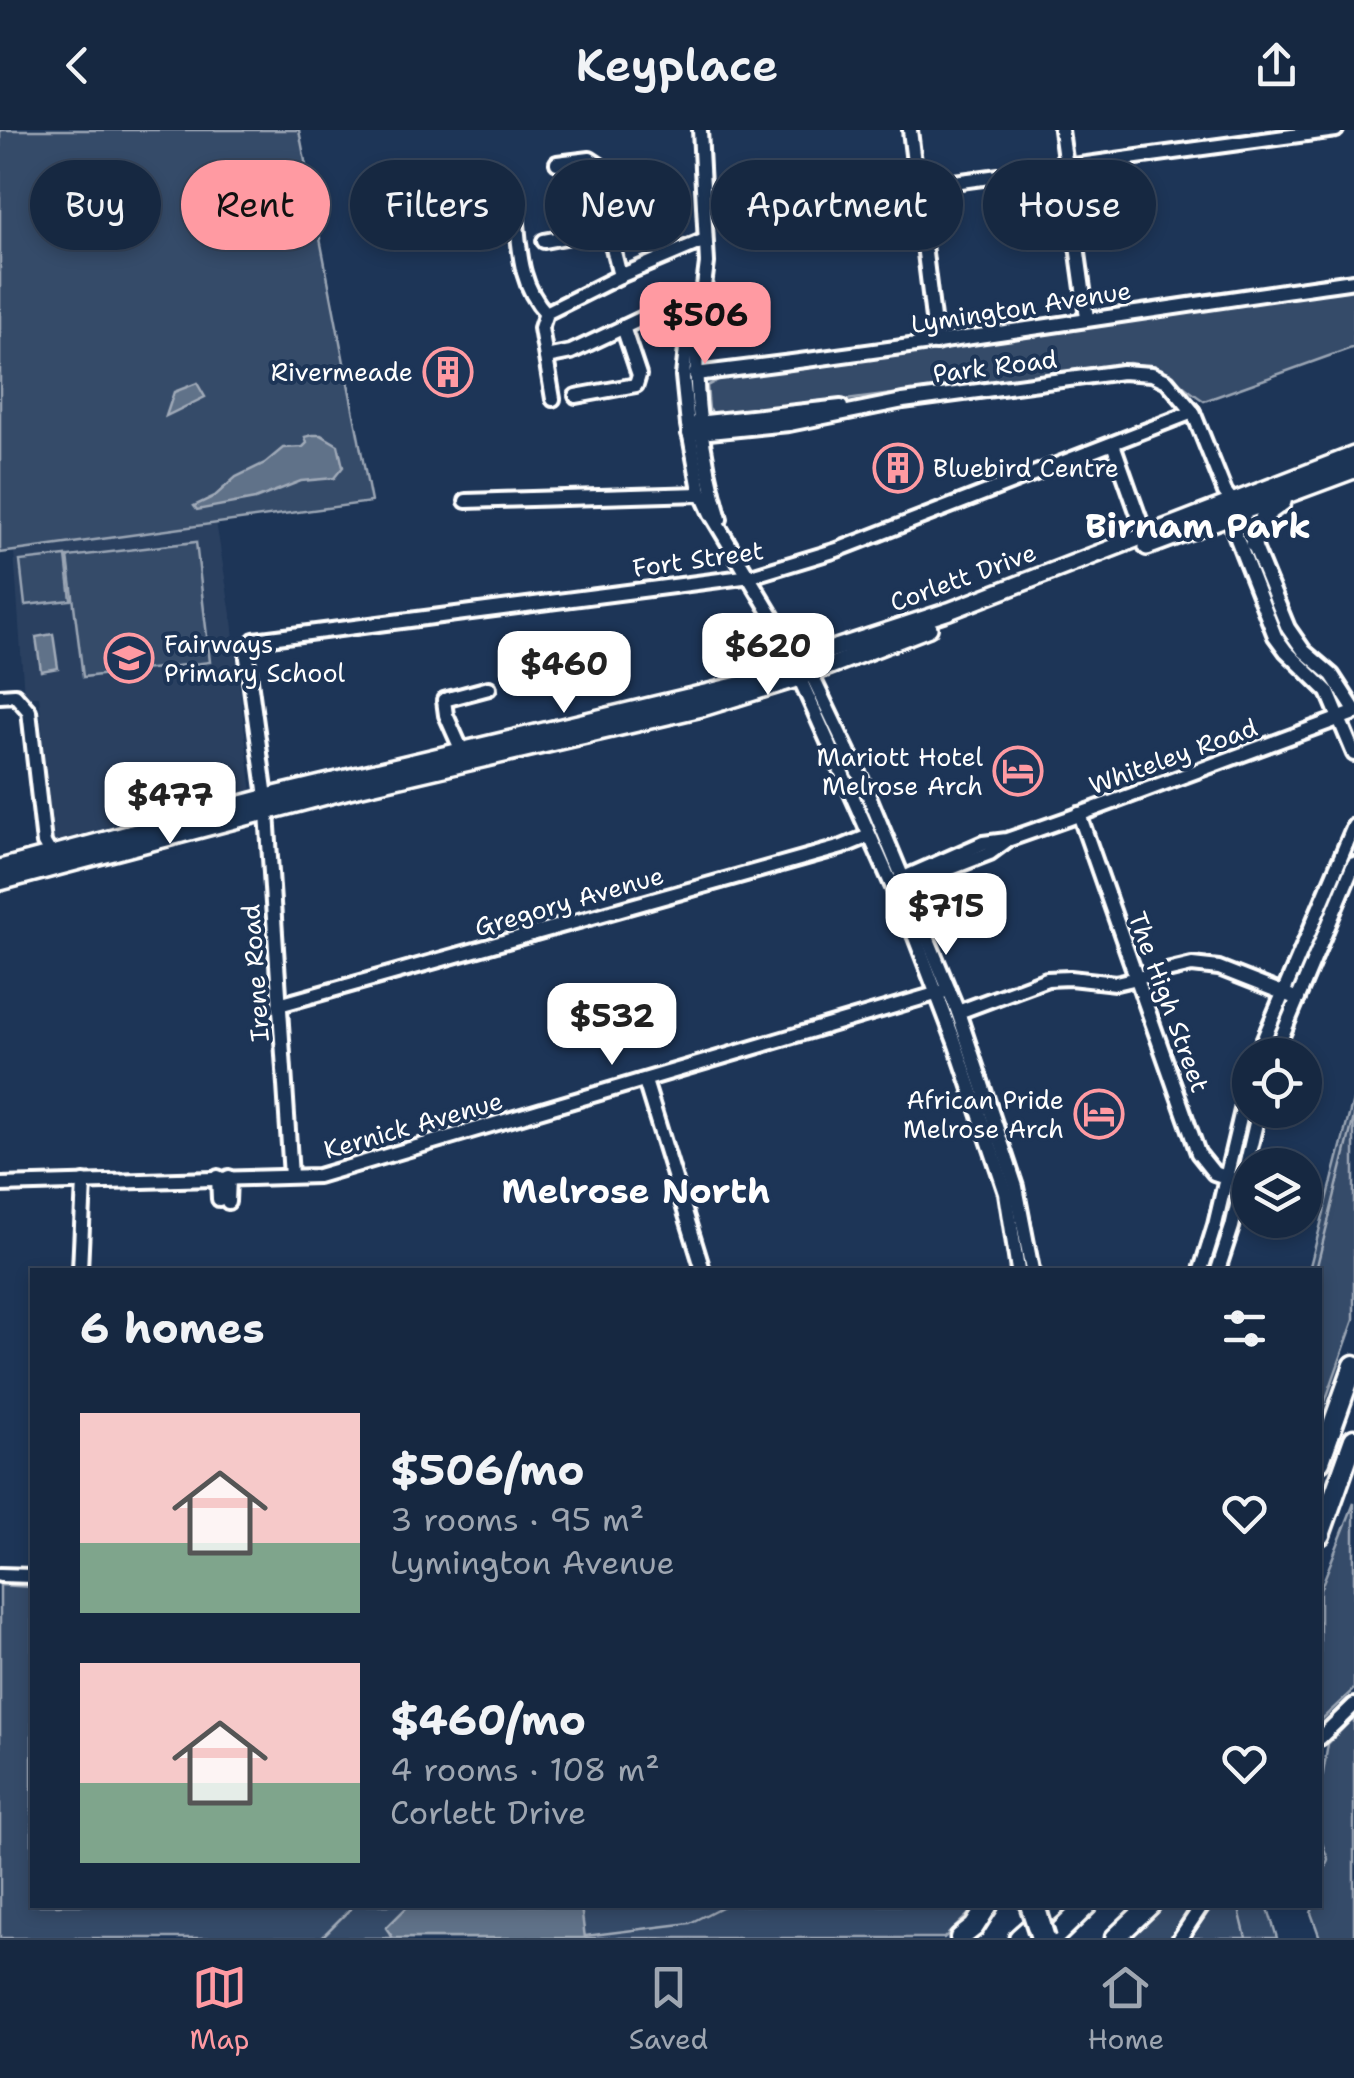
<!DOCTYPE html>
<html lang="en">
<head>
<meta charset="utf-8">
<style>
  body { margin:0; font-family:"Shantell Sans",sans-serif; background:#23344c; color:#f1f3f6; height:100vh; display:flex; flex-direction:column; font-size:38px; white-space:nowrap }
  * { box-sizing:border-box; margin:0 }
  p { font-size:32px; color:#9ea6b1 }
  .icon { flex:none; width:55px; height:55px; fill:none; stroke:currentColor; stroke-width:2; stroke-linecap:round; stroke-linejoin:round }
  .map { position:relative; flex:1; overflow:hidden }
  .details { position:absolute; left:30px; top:1138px; width:1292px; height:640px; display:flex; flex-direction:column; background:#162841; border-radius:0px; box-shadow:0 5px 15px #0003,0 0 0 2px #35445a }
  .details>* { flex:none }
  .banner { position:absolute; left:30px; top:30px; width:1295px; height:90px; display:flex; gap:20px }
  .buttons { position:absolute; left:1232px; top:908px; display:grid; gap:20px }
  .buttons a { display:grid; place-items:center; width:90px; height:90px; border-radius:50%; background:#162841; box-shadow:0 5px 15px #0003,0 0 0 2px #35445a; font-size:50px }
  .price { position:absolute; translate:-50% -85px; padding:0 22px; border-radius:20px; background:#fff; color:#222; font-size:32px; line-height:65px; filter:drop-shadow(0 2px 5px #0008) }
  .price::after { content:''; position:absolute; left:50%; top:60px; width:30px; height:22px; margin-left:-15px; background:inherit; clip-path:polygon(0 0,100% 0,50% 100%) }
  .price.selected { background:#ff9aa2; color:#111 }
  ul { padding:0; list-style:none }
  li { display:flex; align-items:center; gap:30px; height:250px; padding:0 50px }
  li span { display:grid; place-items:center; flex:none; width:280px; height:200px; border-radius:0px; color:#555 }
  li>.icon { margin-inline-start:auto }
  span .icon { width:120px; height:120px; fill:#fffc; stroke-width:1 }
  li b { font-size:42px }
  h2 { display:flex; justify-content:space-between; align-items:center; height:120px; padding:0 50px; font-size:42px }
  .chip { padding:0 35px; border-radius:45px; background:#162841; box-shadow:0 5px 15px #0003,0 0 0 2px #35445a; font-size:35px; line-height:90px }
  .chip.selected { background:#ff9aa2; color:#111 }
  header { display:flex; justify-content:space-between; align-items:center; height:130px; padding:0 50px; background:#162841; font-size:45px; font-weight:600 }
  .tabs { display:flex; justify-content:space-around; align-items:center; height:140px; border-top:2px solid #35445a; background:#162841; font-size:28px; color:#9ea6b1 }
  .tabs a { display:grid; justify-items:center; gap:5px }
  .tabs .selected { color:#ff9aa2 }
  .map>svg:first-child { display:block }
  .built { fill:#2a4161 }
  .green { fill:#364b69; stroke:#9aa5b4; stroke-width:2.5 }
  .water { fill:#617289; stroke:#a0aab8; stroke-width:2.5 }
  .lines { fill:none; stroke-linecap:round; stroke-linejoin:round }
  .stream { stroke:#a0aab8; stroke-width:2.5 }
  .minor-casing { stroke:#fff; stroke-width:20 }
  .major-casing { stroke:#fff; stroke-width:22 }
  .highway-casing { stroke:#fff; stroke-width:25 }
  .minor { stroke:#1d3557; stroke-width:12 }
  .major { stroke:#1d3557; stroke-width:15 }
  .highway { stroke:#1d3557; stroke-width:18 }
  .minor-bridge-casing { stroke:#fff; stroke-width:20; stroke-linecap:butt }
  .minor-bridge { stroke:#1d3557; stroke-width:12 }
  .labels { text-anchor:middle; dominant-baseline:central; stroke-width:8; stroke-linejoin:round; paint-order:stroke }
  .street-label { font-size:25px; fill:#fff; stroke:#1d3557 }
  .poi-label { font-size:25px; fill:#fff; stroke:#1d3557; text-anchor:end }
  .district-label { font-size:35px; font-weight:bold; fill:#fff; stroke:#1d3557 }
</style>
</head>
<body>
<header><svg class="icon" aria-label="back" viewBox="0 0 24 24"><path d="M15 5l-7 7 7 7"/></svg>Keyplace<svg class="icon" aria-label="share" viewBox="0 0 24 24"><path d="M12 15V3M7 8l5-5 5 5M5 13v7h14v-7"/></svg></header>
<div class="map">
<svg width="1354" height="1808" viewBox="0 0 1354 1808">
  <rect width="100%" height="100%" fill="#1d3557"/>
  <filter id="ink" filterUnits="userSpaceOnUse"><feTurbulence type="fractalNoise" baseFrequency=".01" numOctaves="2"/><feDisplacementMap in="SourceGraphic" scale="20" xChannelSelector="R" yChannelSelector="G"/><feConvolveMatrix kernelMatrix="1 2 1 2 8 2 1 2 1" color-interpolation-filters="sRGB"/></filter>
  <g filter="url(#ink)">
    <polygon class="built" points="216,392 232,491 252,664 53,716 39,566 24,566 14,421"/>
    <g class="green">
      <polygon points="0,0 299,0 371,372 0,423"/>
      <path d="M1354 156V217L1204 271C1169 248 1176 240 1129 233L732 285 716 286 709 279 707 256 722 248Z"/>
      <polygon points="196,412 210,532 83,547 68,427"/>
      <polygon points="66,426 71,470 25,475 20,431"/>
      <polygon points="1354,966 1354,1190 1320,1286 1320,1140 1309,1140"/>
      <polygon points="1354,1373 1354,1559 1320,1591 1320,1460"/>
      <polygon points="0,1455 32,1457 32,1775 978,1775 944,1808 0,1808"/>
      <polygon points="1354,1587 1354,1808 1320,1808 1311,1783 1314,1775 1320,1775 1320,1754 1328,1729 1320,1708 1320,1661 1328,1614"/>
      <polygon points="1160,1775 1192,1775 1170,1808 1126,1808"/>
      <polygon points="1213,1775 1267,1775 1277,1808 1190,1808"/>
    </g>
    <g class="water">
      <polygon points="197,253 205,267 166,286 174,262"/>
      <polygon points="313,305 321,305 338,315 343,337 334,348 301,351 255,369 197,380 194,376 215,366 236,347 265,333 283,318 303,317 307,313 305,307"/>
      <polygon points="53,504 58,538 41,541 36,507"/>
      <polygon points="409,1775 576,1775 581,1777 585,1808 393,1808 386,1798"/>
    </g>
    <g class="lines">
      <g class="stream">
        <polyline points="1316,1140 1354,987"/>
        <polyline points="1238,1775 1246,1808"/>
        <polyline points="585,1806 690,1793 725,1775"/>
        <polyline points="321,1808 354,1775"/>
      </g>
      <g class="minor-casing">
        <g id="minor">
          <polyline points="700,0 707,133 702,172"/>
          <polyline points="910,0 936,213"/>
          <polyline points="1061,0 1087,188"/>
          <polyline points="557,33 590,29 599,35 606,90 620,146"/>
          <polyline points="917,57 1336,0"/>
          <path d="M515 74C520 114 517 152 546 183"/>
          <polyline points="544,111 609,99"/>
          <polyline points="703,167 686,219 683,246 688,295 700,360 711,384 789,514 804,529 866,659 958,882 1016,1057 1032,1140"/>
          <path d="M699 192C691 253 703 330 720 389"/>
          <polyline points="546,227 571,222 681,170"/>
          <path d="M695 244C915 218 1134 182 1354 151"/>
          <polyline points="576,266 636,255 639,245 623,197"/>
          <polyline points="553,269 541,198 546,183 620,146 705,110"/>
          <polyline points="697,293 841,277"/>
          <polyline points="689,304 789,294 903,271 1122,242 1152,244 1167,251 1193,282 1225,362 1240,381 1288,498 1304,521 1332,545 1354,579"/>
          <polyline points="1113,314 1146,407"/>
          <polyline points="466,371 701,364"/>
          <polyline points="1225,378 1275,506 1286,521 1328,562 1354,624"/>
          <polyline points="796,540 915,807 955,912 1006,1063 1018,1140"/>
          <polyline points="0,566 15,565 29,581 44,713 54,730"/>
          <polyline points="462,621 446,585 444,570 489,558"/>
          <polyline points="1079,684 1198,1023 1214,1043 1241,1052"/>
          <polyline points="897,751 983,713 1007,710 1067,689 1354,583"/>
          <polyline points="900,758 990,723 1005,712"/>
          <polyline points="279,875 842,717 869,706"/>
          <polyline points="958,882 1047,849 1070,848 1116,853 1192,835 1219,838 1298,869"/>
          <polyline points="1257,925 1354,696"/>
          <polyline points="1274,925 1354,734"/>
          <polyline points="645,951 703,1140"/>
          <polyline points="291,1046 266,667 247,528 248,518 254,510 751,446 837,420 1193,282"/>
          <polyline points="218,1047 219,1069"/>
          <polyline points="0,1055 318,1046 949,860"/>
          <polyline points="228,1072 229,1047"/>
          <polyline points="80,1140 84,1052"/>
          <polyline points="1201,1140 1215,1095 1250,946"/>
          <polyline points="1218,1140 1232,1097 1259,980"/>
          <polyline points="0,1445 32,1446"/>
          <polyline points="1320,1608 1354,1575"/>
          <polyline points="1180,1808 1202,1775"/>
        </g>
      </g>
      <g class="major-casing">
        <g id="major">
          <polyline points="1253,414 1264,386 1283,372"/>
          <polyline points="1147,417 1354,340"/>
          <polyline points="0,738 279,664 747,553 799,530 949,481 1354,325"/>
          <polyline points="0,752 349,660 702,578 799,548 929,498"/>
        </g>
      </g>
      <g class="highway-casing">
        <g id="highway">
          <polyline points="1320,1331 1354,1235"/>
          <polyline points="1320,1405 1354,1309"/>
          <polyline points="960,1808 974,1797 988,1775"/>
          <polyline points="1019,1808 1056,1775"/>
          <polyline points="1053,1808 1087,1775"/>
          <polyline points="1115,1808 1150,1775"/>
        </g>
      </g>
      <use href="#minor" class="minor"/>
      <use href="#major" class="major"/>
      <use href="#highway" class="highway"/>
      <g class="minor-bridge-casing">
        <g id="minor-bridge">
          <polyline points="1027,1775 1038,1808"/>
          <polyline points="1038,1775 1048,1808"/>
        </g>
      </g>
      <use href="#minor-bridge" class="minor-bridge"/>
    </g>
  </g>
  <defs>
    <g id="building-ring" transform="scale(2.5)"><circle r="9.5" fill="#1d3557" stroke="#ff9aa2" stroke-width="1.5"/><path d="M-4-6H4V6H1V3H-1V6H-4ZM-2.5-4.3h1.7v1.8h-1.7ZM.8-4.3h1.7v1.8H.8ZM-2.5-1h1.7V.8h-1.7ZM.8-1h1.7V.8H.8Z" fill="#ff9aa2"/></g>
    <g id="school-ring" transform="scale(2.5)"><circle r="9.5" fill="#1d3557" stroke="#ff9aa2" stroke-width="1.5"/><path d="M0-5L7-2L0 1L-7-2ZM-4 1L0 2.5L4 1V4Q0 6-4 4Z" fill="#ff9aa2"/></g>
    <g id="hotel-ring" transform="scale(2.5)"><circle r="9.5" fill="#1d3557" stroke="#ff9aa2" stroke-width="1.5"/><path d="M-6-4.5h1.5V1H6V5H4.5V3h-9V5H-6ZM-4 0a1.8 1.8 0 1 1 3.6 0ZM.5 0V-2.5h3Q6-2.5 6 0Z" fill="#ff9aa2"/></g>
  </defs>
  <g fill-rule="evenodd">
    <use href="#building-ring" x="448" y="242"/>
    <use href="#building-ring" x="898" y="338"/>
    <use href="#school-ring" x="129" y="528"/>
    <use href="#hotel-ring" x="1018" y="641"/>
    <use href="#hotel-ring" x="1099" y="984"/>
  </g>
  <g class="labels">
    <g class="street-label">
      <text transform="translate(1021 177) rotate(-9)">Lymington Avenue</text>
      <text transform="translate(995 236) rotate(-7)">Park Road</text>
      <text transform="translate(698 429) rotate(-8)">Fort Street</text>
      <text transform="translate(963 447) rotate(-20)">Corlett Drive</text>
      <text transform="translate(1173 626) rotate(-20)">Whiteley Road</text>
      <text transform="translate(569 771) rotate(-16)">Gregory Avenue</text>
      <text transform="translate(255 843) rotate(-94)">Irene Road</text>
      <text transform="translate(1169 872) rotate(70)">The High Street</text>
      <text transform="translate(413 995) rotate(-16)">Kernick Avenue</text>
    </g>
    <g class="poi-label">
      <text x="413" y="242">Rivermeade</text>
      <text x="933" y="338" text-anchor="start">Bluebird Centre</text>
      <text x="164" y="514" text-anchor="start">Fairways<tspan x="164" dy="29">Primary School</tspan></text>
      <text x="983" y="627">Mariott Hotel<tspan x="983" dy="29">Melrose Arch</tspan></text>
      <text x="1064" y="970">African Pride<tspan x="1064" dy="29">Melrose Arch</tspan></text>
    </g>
    <g class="district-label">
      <text x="1198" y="395">Birnam Park</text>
      <text x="636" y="1060">Melrose North</text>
    </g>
  </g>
</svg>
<div class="buttons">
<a><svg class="icon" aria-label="locate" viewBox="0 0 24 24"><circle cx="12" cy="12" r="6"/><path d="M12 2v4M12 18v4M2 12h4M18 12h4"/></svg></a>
<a><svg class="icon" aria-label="layers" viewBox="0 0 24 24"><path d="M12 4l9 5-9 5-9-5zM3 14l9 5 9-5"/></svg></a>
</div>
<b class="price selected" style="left:705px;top:237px">$506</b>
<b class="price" style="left:768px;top:568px">$620</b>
<b class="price" style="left:564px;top:586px">$460</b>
<b class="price" style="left:170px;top:717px">$477</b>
<b class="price" style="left:946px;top:828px">$715</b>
<b class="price" style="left:612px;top:938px">$532</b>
<div class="banner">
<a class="chip">Buy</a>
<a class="chip selected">Rent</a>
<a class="chip">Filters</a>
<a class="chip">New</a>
<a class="chip">Apartment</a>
<a class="chip">House</a>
</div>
<section class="details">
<h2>6 homes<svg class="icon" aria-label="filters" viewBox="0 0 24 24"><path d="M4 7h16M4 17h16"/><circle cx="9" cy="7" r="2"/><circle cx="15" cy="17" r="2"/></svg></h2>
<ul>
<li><span style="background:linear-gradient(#f6c9c9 65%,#7fa58c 0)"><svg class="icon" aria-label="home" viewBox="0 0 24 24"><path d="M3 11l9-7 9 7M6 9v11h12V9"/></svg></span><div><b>$506/mo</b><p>3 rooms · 95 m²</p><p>Lymington Avenue</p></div><svg class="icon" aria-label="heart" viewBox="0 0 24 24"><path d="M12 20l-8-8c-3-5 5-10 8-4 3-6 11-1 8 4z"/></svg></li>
<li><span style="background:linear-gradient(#f6c9c9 60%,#7fa58c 0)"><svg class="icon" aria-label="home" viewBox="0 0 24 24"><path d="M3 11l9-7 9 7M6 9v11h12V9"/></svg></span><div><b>$460/mo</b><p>4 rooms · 108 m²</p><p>Corlett Drive</p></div><svg class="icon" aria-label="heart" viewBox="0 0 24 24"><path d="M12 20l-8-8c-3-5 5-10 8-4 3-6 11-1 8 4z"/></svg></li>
</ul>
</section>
</div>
<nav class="tabs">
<a class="selected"><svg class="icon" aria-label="map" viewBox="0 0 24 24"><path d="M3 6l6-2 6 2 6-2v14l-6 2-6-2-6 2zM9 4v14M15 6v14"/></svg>Map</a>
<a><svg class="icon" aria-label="saved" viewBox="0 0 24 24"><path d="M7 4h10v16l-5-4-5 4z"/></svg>Saved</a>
<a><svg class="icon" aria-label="home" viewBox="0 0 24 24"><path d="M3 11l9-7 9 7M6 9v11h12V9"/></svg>Home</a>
</nav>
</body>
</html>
